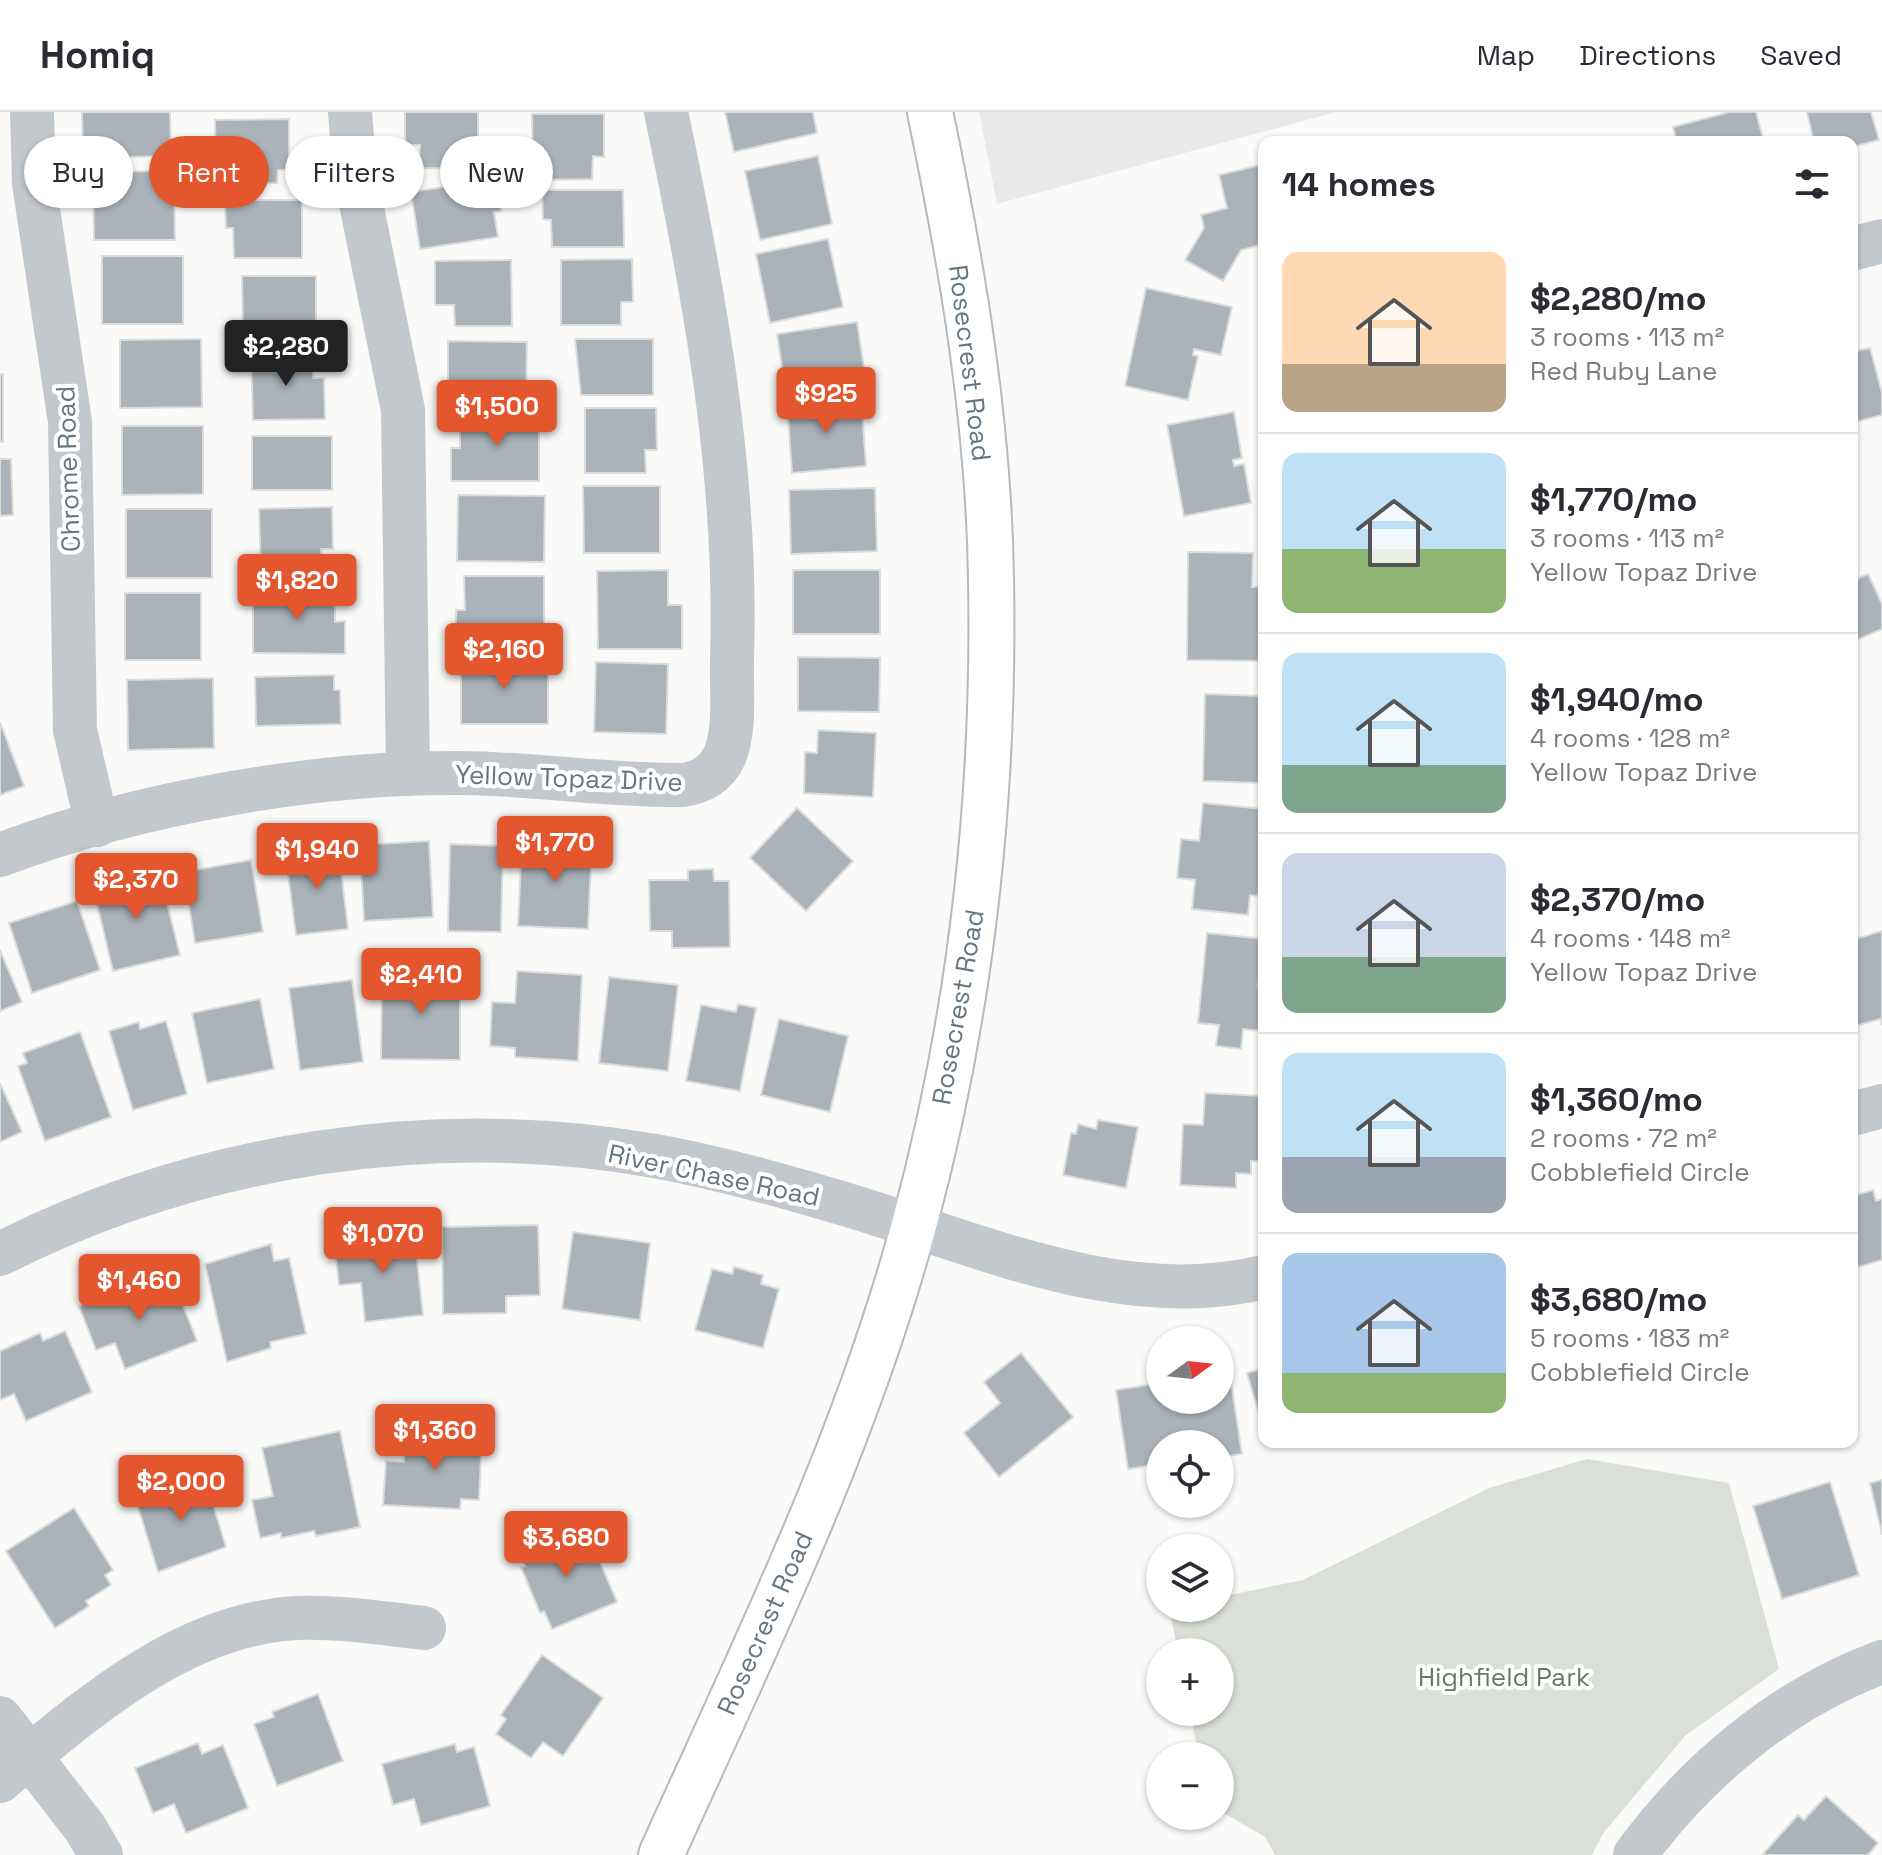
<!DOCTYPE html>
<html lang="en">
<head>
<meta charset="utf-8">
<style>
  body { margin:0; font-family:"Space Grotesk",sans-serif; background:#f7f7f7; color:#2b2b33; height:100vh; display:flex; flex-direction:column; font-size:30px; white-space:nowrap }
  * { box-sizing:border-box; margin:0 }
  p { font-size:26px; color:#7c7c81 }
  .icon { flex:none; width:44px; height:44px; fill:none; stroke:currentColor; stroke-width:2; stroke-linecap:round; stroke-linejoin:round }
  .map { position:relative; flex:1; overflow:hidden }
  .side { position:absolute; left:1258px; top:24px; width:600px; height:1312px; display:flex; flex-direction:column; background:#fff; border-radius:16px; box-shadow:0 2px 6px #0004 }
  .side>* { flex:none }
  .top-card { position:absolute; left:24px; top:24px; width:760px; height:72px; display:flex; gap:16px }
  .needle { width:52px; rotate:75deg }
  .controls { position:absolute; left:1146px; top:1214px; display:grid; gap:16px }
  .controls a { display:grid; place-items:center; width:88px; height:88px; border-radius:50%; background:#fff; box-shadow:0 2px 6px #0004; font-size:40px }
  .price { position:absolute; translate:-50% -68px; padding:0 18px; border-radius:8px; background:#e4572e; color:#fff; font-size:26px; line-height:52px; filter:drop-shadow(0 2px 4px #0008) }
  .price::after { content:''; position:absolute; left:50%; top:48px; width:24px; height:18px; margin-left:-12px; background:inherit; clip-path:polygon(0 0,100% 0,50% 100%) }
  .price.active { background:#222; color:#fff }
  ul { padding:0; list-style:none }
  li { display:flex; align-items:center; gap:24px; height:200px; padding:0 24px }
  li+li { border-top:2px solid #e1e1e2 }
  li span { display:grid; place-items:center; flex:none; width:224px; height:160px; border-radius:16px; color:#555 }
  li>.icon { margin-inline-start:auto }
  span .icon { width:96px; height:96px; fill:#fffc; stroke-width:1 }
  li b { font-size:34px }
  h2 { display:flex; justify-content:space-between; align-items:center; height:96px; padding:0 24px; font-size:34px }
  .tag { padding:0 28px; border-radius:36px; background:#fff; box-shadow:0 2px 6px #0004; font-size:28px; line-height:72px }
  .tag.active { background:#e4572e; color:#fff }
  header { display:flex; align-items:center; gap:48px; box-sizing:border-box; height:112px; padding:0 40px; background:#fff; border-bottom:2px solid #e1e1e2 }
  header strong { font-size:38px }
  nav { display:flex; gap:44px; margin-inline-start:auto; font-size:28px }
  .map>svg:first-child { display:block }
  .built { fill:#e8e9e9 }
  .green { fill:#dadfd7 }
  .building { fill:#aab3b9; stroke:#dcdcda; stroke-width:2 }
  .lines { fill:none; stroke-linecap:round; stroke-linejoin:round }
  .major-casing { stroke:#b5babe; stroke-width:48 }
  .minor { stroke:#c3c8cc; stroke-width:44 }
  .major { stroke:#fff; stroke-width:44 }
  .labels { text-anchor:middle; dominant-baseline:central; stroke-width:8; stroke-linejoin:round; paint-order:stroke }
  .street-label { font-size:26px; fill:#657683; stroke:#fff }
  .park-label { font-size:26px; fill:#687a64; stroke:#fff }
</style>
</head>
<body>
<header>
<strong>Homiq</strong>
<nav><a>Map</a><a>Directions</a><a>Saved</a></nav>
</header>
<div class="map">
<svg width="1882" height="1743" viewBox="0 0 1882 1743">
  <rect width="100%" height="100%" fill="#fafaf8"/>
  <polygon class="built" points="979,0 1336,0 997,92"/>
  <polygon class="green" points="1587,1347 1729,1371 1779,1557 1686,1623 1604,1720 1592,1743 1275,1743 1265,1725 1220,1699 1220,1644 1199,1644 1190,1600 1220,1600 1220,1540 1178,1540 1169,1496 1220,1496 1220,1485 1303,1468 1489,1376"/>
  <g class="building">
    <polygon points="82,0 170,0 171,44 83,46"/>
    <polygon points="405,0 478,0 478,57 419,56 420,33 405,33"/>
    <polygon points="725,0 813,0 817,21 734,40"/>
    <polygon points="1730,0 1756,0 1764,30 1677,30 1673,15"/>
    <polygon points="1807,0 1871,0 1879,28 1852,35 1852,30 1814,30"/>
    <polygon points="532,2 604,2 604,45 593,44 592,67 533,68"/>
    <polygon points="289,7 289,58 278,58 277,71 216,72 215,8"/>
    <polygon points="818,44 832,112 760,128 745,59"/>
    <polygon points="1264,52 1264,132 1241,138 1223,169 1185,148 1204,116 1201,103 1227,96 1219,63"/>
    <polygon points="174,59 175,128 94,128 93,60"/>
    <polygon points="496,67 501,99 494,100 498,125 420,137 411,80"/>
    <polygon points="542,78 623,78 624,135 552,135 551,108 543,107"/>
    <polygon points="225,88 302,88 302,146 234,146 233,116 226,116"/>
    <polygon points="828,127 843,195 770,211 756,142"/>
    <rect x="102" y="144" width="81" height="68"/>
    <polygon points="632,147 633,190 621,190 621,213 561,213 561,148"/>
    <polygon points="511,148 512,214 455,214 454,193 435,193 435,149"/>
    <polygon points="242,164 316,164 316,214 304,214 305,228 243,228"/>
    <polygon points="1146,176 1232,195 1221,243 1194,237 1193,243 1198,244 1188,288 1125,274"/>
    <polygon points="857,210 865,263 785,275 777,222"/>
    <polygon points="201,227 202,295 120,296 120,228"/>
    <polygon points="575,227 653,227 653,283 581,283"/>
    <polygon points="448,229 527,230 526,287 448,286"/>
    <polygon points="1870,236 1882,281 1882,303 1852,311 1852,240"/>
    <polygon points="312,241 313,266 324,266 325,307 253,308 251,242"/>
    <rect x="0" y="262" width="3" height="68"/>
    <polygon points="861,285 866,354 792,361 787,290"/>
    <polygon points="585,296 656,296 657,338 645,338 646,361 585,361"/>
    <polygon points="1234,300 1242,346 1233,348 1234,354 1244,352 1251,391 1184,404 1167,313"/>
    <polygon points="460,302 539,302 539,369 451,369 451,336 460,336"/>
    <polygon points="122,314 203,314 203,382 122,383"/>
    <rect x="252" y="324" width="80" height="54"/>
    <polygon points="0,347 11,347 13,403 0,404"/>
    <polygon points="583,374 660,374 660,441 584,441"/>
    <polygon points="875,376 877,439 791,442 789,378"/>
    <polygon points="458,383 545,384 544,450 457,449"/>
    <polygon points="332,395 333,437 321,437 322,462 261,463 259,397"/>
    <rect x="126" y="397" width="86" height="69"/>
    <polygon points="1188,440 1253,441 1252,475 1264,475 1264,549 1187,548"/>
    <polygon points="668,458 668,493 682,493 682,537 598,537 597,459"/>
    <rect x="793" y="458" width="87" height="64"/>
    <polygon points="1868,462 1882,492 1882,517 1852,530 1852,469"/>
    <polygon points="464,464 544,464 544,531 456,531 456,498 465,498"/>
    <polygon points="253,477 335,477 335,510 345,509 345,542 253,541"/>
    <rect x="125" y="481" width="76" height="67"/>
    <polygon points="461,545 548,546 548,612 461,612"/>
    <polygon points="798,545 880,546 879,600 798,599"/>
    <polygon points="596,550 668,552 666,622 594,620"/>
    <polygon points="334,563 334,578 340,578 341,612 256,614 255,565"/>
    <polygon points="213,566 214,636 128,638 127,568"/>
    <polygon points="1205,582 1264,584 1260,671 1203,669"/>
    <polygon points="0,610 24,674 0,683"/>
    <polygon points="818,618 876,621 873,685 804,681 805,640 817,641"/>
    <polygon points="1203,691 1264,697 1264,751 1258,784 1250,783 1248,803 1192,797 1195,768 1177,766 1181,727 1199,729"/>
    <polygon points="797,696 853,749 806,799 750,746"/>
    <polygon points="522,727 592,730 588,817 518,814"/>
    <polygon points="429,729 433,805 364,809 360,733"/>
    <polygon points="450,732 503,734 501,820 448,819"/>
    <polygon points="338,733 348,817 296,823 286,747 299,745 298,738"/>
    <polygon points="251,748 263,820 195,831 184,760"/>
    <polygon points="713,757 714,769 729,769 730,835 672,836 672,819 650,819 649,768 688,768 688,758"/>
    <polygon points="159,759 180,843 113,859 93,775"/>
    <polygon points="77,789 100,858 32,881 9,811"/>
    <polygon points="1882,819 1882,913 1880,907 1852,915 1852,828"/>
    <polygon points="1207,821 1264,827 1264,869 1259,869 1258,874 1264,875 1263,919 1243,917 1241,937 1216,934 1219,913 1198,911"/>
    <polygon points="0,838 22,890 0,899"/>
    <polygon points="432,856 460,857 460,948 381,947 382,863 432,863"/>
    <polygon points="517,859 582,863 578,949 515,945 515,936 490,934 492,890 515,891"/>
    <polygon points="609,865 678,873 668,959 599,951"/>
    <polygon points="352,868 363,950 300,958 289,876"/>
    <polygon points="260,887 274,957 207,971 192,901"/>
    <polygon points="738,892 756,896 740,979 686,969 701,893 736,900"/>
    <polygon points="779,907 848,924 830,1000 761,983"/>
    <polygon points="166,909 187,982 133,998 109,919 139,910 140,917"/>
    <polygon points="80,920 111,1005 45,1029 18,954 27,951 23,941"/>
    <polygon points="0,971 22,1020 0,1030"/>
    <polygon points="1205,981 1264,984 1264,1049 1251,1049 1251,1062 1236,1061 1236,1076 1180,1073 1183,1012 1203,1013"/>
    <polygon points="1098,1008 1138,1015 1126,1076 1063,1063 1071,1021 1076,1022 1078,1012 1096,1017"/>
    <polygon points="1873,1078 1876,1089 1882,1087 1882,1148 1858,1155 1852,1135 1852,1084"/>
    <polygon points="538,1113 540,1183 506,1184 506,1201 443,1202 442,1115"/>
    <polygon points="573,1120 650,1131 640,1208 562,1197"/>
    <polygon points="414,1121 423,1203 365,1210 361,1171 339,1173 334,1130"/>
    <polygon points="271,1132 274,1149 289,1146 306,1222 270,1230 271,1236 227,1250 205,1152"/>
    <polygon points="734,1155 763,1163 761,1172 779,1177 763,1236 695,1218 712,1157 732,1162"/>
    <polygon points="154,1165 159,1177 174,1171 197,1229 125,1257 115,1231 96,1238 79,1194"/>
    <polygon points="65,1219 92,1280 26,1309 14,1282 0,1288 0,1239 40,1221 43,1229"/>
    <polygon points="1021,1241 1073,1305 999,1365 964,1321 1000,1291 984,1270"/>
    <polygon points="1264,1256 1264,1301 1259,1302 1247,1261"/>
    <polygon points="1231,1270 1242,1342 1220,1345 1220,1332 1160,1332 1160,1352 1128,1357 1116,1278 1160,1271 1160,1288 1220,1288 1220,1272"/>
    <polygon points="340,1319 360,1415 316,1424 314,1419 281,1426 281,1421 260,1426 252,1388 273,1384 262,1336"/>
    <polygon points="405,1320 482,1324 479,1388 461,1387 460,1397 383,1393 386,1349 404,1350"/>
    <polygon points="204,1363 226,1435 158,1460 135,1385"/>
    <polygon points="1882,1368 1882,1423 1870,1371"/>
    <polygon points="1830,1370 1859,1463 1782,1487 1753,1394"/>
    <polygon points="74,1396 113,1458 105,1463 111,1473 86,1489 89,1494 55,1516 6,1439"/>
    <polygon points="557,1420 563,1435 589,1424 617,1490 552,1517 544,1499 540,1501 521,1455 525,1454 518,1436"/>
    <polygon points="542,1543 603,1586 563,1644 543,1630 531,1646 496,1622 506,1607 501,1603"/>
    <polygon points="318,1582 343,1649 277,1674 254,1612 274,1605 272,1600"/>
    <polygon points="198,1631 202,1642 223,1633 248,1696 186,1721 174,1692 153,1701 135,1656"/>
    <polygon points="455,1632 457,1640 474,1635 490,1694 421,1713 414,1687 393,1693 382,1652"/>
    <polygon points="1826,1684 1878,1731 1868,1743 1762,1743 1798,1703 1804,1708"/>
  </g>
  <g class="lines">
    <g class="major-casing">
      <path id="major" d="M661 1743C754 1537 855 1332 914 1113 971 903 995 684 991 467 989 311 962 153 930 0"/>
    </g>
    <g class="minor">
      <polyline points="32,0 34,71 70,310 75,618 97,713"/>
      <polyline points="350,0 355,62 403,298 408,662"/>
      <polyline points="1852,137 1882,129"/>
      <path d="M0 743C137 691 318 659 464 661 537 662 611 674 683 673 701 671 717 661 725 643 736 615 731 577 732 547 738 362 704 180 666 0"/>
      <polyline points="1852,1002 1882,994"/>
      <path d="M0 1142C199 1041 435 1005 655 1044 721 1056 787 1075 851 1094 984 1134 1124 1199 1264 1165"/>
      <polyline points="0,1606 85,1716 101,1743"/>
      <path d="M0 1669C84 1599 180 1513 295 1506 338 1504 381 1511 424 1516"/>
      <path d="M1635 1743C1696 1659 1784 1586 1882 1550"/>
    </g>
    <use href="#major" class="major"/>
  </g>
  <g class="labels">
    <g class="street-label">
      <text transform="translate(970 251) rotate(83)">Rosecrest Road</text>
      <text transform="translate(68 357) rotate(-92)">Chrome Road</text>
      <text transform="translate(569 666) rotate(2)">Yellow Topaz Drive</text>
      <text transform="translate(958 895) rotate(-80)">Rosecrest Road</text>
      <text transform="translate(714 1063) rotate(12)">River Chase Road</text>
      <text transform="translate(765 1511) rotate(-66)">Rosecrest Road</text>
    </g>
    <g class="park-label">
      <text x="1504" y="1565">Highfield Park</text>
    </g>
  </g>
</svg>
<div class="controls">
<a><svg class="needle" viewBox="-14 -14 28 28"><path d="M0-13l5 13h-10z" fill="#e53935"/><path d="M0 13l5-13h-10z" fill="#7c7c81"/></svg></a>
<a><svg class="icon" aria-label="locate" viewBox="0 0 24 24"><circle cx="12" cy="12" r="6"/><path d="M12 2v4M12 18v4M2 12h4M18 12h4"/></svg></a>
<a><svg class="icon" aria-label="layers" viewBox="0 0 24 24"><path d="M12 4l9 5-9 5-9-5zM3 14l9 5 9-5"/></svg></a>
<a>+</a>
<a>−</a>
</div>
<b class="price active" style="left:286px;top:276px">$2,280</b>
<b class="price" style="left:826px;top:323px">$925</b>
<b class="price" style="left:497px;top:336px">$1,500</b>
<b class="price" style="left:297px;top:510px">$1,820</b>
<b class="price" style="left:504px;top:579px">$2,160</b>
<b class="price" style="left:555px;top:772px">$1,770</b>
<b class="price" style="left:317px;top:779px">$1,940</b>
<b class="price" style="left:136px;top:809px">$2,370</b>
<b class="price" style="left:421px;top:904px">$2,410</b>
<b class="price" style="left:383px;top:1163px">$1,070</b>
<b class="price" style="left:139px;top:1210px">$1,460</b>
<b class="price" style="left:435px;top:1360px">$1,360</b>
<b class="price" style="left:181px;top:1411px">$2,000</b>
<b class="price" style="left:566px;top:1467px">$3,680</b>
<div class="top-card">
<a class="tag">Buy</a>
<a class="tag active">Rent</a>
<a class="tag">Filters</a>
<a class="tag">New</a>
</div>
<section class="side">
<h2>14 homes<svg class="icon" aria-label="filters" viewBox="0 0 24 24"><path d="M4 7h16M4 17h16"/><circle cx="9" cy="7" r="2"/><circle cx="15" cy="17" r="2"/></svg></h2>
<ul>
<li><span style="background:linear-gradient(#ffd9b3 70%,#b9a48a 0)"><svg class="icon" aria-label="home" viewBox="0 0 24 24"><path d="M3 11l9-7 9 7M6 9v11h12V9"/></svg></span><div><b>$2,280/mo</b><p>3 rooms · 113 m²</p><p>Red Ruby Lane</p></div></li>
<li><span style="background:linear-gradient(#bfe0f5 60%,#8fb573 0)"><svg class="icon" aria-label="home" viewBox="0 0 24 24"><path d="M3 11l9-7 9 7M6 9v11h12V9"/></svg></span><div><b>$1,770/mo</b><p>3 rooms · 113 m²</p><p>Yellow Topaz Drive</p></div></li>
<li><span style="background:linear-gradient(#bfe0f5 70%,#7fa58c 0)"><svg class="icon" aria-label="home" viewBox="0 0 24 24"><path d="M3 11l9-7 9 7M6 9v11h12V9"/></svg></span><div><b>$1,940/mo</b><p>4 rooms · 128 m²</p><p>Yellow Topaz Drive</p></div></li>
<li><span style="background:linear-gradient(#c9d6e8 65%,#7fa58c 0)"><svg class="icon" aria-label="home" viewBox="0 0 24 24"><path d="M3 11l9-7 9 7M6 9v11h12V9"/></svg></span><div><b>$2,370/mo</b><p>4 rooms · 148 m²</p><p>Yellow Topaz Drive</p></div></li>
<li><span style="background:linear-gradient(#bfe0f5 65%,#9aa5b1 0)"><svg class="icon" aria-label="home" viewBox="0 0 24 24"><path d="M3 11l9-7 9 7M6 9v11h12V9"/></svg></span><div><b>$1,360/mo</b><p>2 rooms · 72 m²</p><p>Cobblefield Circle</p></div></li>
<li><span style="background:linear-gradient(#a9c7e8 75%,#8fb573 0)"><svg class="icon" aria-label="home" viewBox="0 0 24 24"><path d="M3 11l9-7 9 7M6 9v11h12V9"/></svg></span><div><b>$3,680/mo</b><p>5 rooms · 183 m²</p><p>Cobblefield Circle</p></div></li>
</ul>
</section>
</div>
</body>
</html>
